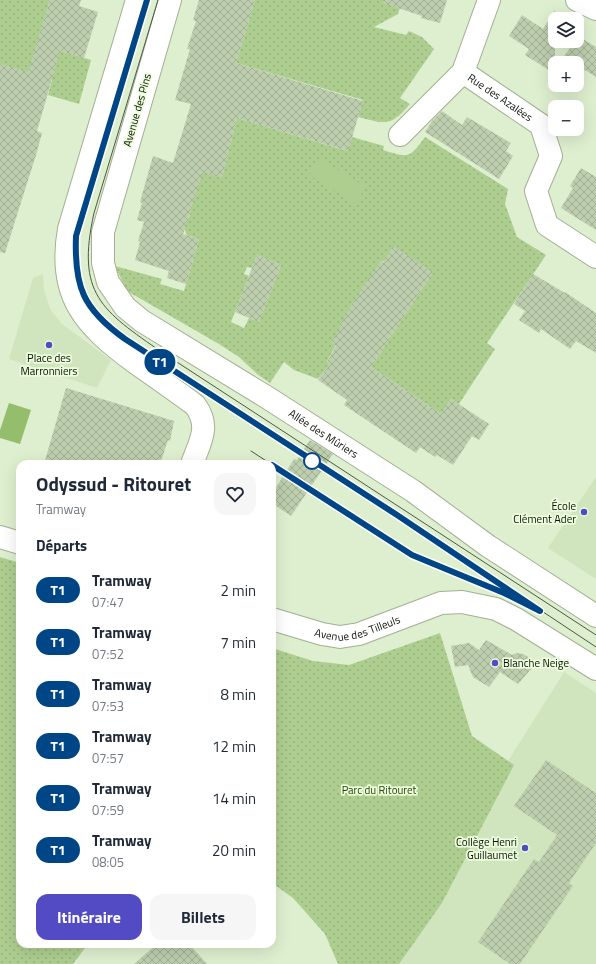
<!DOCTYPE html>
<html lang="fr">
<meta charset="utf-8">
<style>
body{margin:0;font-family:"Titillium Web",sans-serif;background:#f6f6f7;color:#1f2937;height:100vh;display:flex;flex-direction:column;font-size:15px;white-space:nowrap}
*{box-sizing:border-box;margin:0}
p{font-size:13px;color:#747a83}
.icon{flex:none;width:22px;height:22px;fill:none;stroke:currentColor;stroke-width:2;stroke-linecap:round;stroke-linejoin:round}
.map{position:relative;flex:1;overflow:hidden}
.sheet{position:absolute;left:16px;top:460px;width:260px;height:488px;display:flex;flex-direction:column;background:#fff;border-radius:12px;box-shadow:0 4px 16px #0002}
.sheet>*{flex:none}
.badge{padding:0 8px;border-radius:13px;font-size:14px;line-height:26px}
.tools{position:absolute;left:548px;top:12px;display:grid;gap:8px}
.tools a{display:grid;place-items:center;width:36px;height:36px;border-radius:8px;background:#fff;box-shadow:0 4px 16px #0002;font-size:20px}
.map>.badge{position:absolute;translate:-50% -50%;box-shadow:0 0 0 2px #fff}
h2{padding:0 20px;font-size:15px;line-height:36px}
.round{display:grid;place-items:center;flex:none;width:42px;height:42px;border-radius:12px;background:#f6f6f7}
.head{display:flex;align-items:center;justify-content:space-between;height:68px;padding:0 20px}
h1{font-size:19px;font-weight:700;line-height:30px}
.action{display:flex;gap:8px;margin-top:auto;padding:8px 20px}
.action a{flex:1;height:46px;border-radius:12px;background:#534bc3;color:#fff;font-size:16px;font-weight:700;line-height:46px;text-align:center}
.action a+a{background:#f6f6f7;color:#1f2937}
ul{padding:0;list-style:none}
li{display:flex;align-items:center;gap:12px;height:52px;padding:0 20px}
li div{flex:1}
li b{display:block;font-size:15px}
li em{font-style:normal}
li .badge{min-width:44px;font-weight:700;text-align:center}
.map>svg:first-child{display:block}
.built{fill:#d0e5be}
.park{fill:url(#park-dots);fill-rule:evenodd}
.pitch{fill:#aece90}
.water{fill:#95be6c}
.building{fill:url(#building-cross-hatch)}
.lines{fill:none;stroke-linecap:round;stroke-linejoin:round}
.minor-casing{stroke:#a0b091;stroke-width:24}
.tertiary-casing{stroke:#a0b091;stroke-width:24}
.minor{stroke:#fff;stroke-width:22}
.tertiary{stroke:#fff;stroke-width:22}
.tram{stroke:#4e5746;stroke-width:1}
.line-casing{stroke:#fff;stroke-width:9}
.line{stroke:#004687;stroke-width:6}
.poi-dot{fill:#534bc3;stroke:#ebfddc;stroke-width:1.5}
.stop-dot{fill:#fff;stroke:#004687;stroke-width:2}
.labels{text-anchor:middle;stroke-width:3.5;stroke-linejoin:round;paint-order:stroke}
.street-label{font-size:11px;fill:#0a0f05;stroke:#ebfddc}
.poi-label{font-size:11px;fill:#0a0f05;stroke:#ebfddc;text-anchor:end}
.park-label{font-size:11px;fill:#284003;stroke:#ebfddc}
</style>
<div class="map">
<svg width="596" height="964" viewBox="0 0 596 964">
<defs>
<pattern id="park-dots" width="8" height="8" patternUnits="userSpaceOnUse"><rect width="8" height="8" fill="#aece90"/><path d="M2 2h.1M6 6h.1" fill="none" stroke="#94b07b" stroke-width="1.8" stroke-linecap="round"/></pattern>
<pattern id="building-cross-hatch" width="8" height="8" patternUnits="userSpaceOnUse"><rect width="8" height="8" fill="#bdceae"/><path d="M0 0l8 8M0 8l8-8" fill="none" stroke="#a1b094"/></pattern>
</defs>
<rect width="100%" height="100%" fill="#deefcf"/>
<!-- built -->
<g class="built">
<path d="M43,274L44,290L50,309L62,324L111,360L97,388L9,359L33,278Z"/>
<path d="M596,477V579L548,548Z"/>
<path d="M564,672L596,693V964H385L476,812Z"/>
</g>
<!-- park -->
<g class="park">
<path d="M0,0H50L37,44L91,60L79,104L48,95L52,80L0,64Z"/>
<path d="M255,0H402L398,14L374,27L406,35L409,31L422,37L434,49L400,98L410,104C391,127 385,124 358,117L363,100L236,63Z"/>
<path d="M237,118L347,151L352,137L384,146L383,150C409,158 409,159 425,137L508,189L505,204L517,237L546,255L487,343L495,349L459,404L451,399L441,414L371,367L433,272L381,261L341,327L336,345L327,361L330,364L318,379L294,370L284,362L270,383L257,374L239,357L219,344L127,291L115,266L162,279L160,284L184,291L199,239L187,235L183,227L186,217H189L200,171L222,177ZM257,255L281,265L259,322L249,318L244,328L231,322L249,276L244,274L247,267L252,268Z"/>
<path d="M0,557L20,563V944H88L73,964H0Z"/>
<path d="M440,633L472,736L514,765L442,903L399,964H338L325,934L293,898L272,883V648L313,661L349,665Z"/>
</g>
<!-- pitch -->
<path class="pitch" d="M319,158L366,187L356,204L309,175Z"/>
<!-- water -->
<path class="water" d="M9,403L31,410L20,444L0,438V430Z"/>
<!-- building -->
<g class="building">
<path d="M50,0H81L79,6L98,12L84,58L60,51L37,131L42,133L36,155L5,253L0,252V64L28,72Z"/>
<path d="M199,0H255L236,63L363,101L348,151L237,118L222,178L203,172L183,234L199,239L186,284L167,278L169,271L135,260L140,242L138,241L144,222L137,220L142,203L140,202L153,156L173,163L191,104L175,100L190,49H187L196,21L193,20Z"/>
<path d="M383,0H447L440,23L421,18L422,16L383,3Z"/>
<path d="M555,10V74L525,55L529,49L509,36L522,15L543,29Z"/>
<path d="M578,36L596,47V77L585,70L577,82V63H559L575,41H577Z"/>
<path d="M442,111L462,125L467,117L511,143L506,151L513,156L499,179L425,132L432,121Z"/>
<path d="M581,168L596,177V230L561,208L573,188L570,186Z"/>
<path d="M393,246L433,272L371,367L441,414L451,399L489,424L479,440L472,436L453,465L437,455L435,457L420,447L416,453L344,405L347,400L318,380L330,364L327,362L336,346L331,342L341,327L339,326L365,284L381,261L383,263Z"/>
<path d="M257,255L281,265L259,322L235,312Z"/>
<path d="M533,274L565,293V292L596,313V353L576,341L570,349L541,329L539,333L519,320L525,311L514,304Z"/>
<path d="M66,388L174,421L170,441L168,440L160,464H44Z"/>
<path d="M310,440L333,454L291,516L272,503V494L294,459L297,460Z"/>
<path d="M486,640L512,655L517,653L523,654L537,662L518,684L500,672L489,687L473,677L468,665L455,667L451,646L469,643L479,650Z"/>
<path d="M546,760L596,793V843L569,883L573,886L520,964H510L478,942L534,859L539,862L557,835L514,806Z"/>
<path d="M157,944H189L207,964H134Z"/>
</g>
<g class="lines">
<!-- minor casing -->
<g class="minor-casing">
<g id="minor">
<path id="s1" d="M463,72L541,125L551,156L536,191L547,225L596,257"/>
<path d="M400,135L463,72L489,0"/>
<path d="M0,537L20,543"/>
</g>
</g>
<!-- tertiary casing -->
<g class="tertiary-casing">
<g id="tertiary">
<path d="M137,0L69,229C57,296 85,326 136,363C156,377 176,391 195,405C211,427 200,441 192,464"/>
<path id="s2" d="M170,0L103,232V263L108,282L125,307L142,321L268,398L413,491L488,546L596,616"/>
<path d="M577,0L596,9"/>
<path id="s3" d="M272,619L322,634L340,637L359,634L441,603L462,602L496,609L516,619L596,669"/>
</g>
</g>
<!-- minor -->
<use href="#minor" class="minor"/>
<!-- tertiary -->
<use href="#tertiary" class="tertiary"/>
<!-- tram -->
<g class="tram">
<path d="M147,0L76,236C76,248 74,260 76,273C83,313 118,335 150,356L397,515L596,647"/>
<path d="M158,0L94,213C76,294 101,310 163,353L596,635"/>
<path d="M251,451L271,464"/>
<path d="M272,465L412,555L507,594"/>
</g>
</g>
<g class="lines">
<!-- line casing -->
<g class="line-casing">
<path id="line" d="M147,0L76,236C74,287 83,309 125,339L397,515L540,611L504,593L412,555L272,465"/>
</g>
<!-- line -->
<use href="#line" class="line"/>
</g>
<!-- markers -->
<g class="poi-dot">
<circle cx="49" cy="345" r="4"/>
<circle cx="584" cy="512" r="4"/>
<circle cx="495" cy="663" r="4"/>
<circle cx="525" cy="848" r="4"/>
</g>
<circle class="stop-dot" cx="312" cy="461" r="8"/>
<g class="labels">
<!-- street labels -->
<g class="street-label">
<text dy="4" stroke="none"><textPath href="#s1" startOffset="45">Rue des Azalées</textPath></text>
<text transform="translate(137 110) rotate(-74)" y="4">Avenue des Pins</text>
<text dy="4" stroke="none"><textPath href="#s2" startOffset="558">Allée des Mûriers</textPath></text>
<text dy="4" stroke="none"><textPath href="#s3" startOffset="89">Avenue des Tilleuls</textPath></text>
</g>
<!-- poi labels -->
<g class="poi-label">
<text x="49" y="362" text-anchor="middle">Place des<tspan x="49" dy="13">Marronniers</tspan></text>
<text x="576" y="510">École<tspan x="576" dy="13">Clément Ader</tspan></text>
<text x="503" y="667" text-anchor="start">Blanche Neige</text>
<text x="517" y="846">Collège Henri<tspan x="517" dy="13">Guillaumet</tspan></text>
</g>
<!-- park labels -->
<g class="park-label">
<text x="379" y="794">Parc du Ritouret</text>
</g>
</g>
</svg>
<div class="tools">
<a><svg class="icon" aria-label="layers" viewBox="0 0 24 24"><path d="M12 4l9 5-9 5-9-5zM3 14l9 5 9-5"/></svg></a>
<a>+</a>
<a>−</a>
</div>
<b class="badge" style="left:160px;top:362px;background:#004687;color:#fff">T1</b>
<section class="sheet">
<div class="head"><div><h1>Odyssud - Ritouret</h1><p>Tramway</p></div><a class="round"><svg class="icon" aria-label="heart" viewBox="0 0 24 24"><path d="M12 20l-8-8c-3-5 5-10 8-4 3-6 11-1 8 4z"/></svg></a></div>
<h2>Départs</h2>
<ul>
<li><span class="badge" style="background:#004687;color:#fff">T1</span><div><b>Tramway</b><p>07:47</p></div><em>2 min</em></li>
<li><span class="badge" style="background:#004687;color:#fff">T1</span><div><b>Tramway</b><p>07:52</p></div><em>7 min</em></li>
<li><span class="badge" style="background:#004687;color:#fff">T1</span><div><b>Tramway</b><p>07:53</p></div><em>8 min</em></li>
<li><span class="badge" style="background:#004687;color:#fff">T1</span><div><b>Tramway</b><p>07:57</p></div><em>12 min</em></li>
<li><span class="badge" style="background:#004687;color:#fff">T1</span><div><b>Tramway</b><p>07:59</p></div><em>14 min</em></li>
<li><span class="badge" style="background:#004687;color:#fff">T1</span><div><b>Tramway</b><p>08:05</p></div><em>20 min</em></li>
</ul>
<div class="action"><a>Itinéraire</a><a>Billets</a></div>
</section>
</div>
